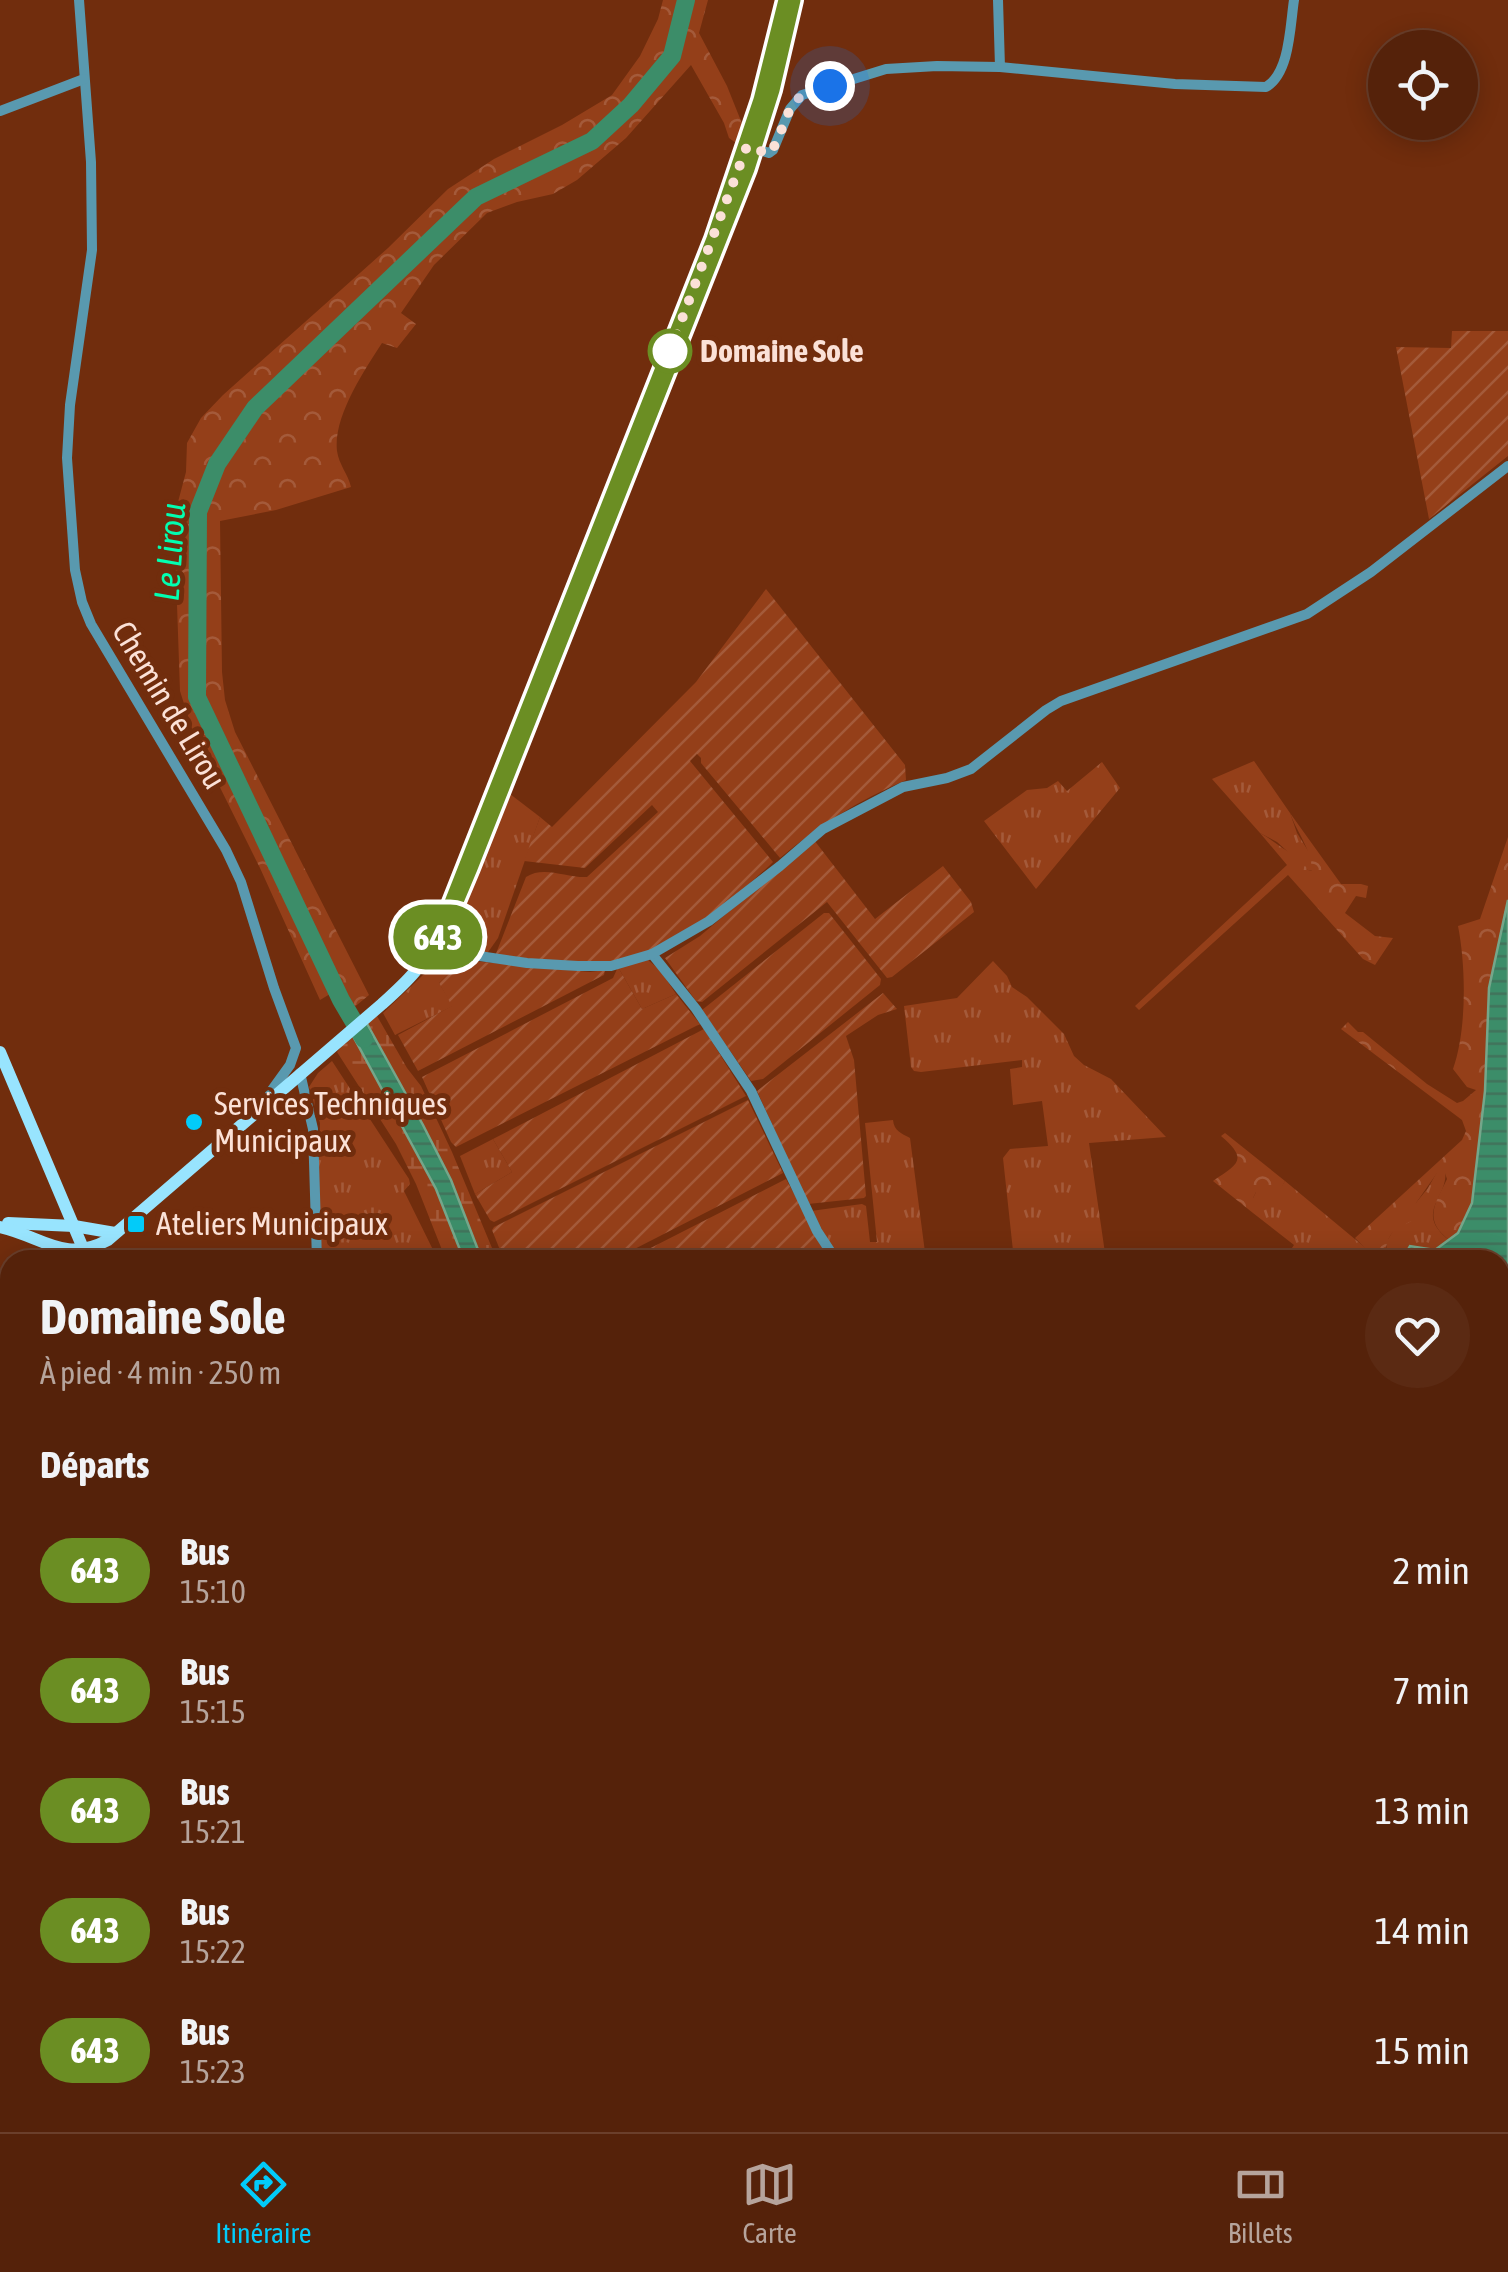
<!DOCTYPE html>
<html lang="fr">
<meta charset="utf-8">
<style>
body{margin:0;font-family:"Asap Condensed",sans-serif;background:#5b2a13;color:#f1f3f6;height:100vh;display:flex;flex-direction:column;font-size:38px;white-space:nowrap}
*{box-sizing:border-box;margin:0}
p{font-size:32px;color:#b6a49c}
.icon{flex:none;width:55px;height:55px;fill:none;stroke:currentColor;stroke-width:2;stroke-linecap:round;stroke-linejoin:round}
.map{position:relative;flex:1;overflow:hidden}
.details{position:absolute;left:0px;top:1250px;width:1510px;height:882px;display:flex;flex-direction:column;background:#55220a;border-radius:30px 30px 0 0;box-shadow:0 5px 25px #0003,0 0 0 2px #6b3f2b}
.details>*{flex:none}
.badge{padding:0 20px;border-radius:32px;font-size:35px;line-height:65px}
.controls{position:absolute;left:1368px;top:30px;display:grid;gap:20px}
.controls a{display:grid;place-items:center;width:110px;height:110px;border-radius:50%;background:#55220a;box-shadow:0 5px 25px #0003,0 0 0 2px #6b3f2b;font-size:50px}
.you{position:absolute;width:50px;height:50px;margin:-25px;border:8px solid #fff;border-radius:50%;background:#1a73e8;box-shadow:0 0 0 15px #1a73e833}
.map>.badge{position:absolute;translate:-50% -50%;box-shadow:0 0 0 5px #fff}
h2{padding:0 40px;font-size:38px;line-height:90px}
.round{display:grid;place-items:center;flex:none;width:105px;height:105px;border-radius:52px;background:#5b2a13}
.overview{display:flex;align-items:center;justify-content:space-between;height:170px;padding:0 40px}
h1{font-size:48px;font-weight:700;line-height:75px}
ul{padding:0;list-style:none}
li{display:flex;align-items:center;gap:30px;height:120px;padding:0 40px}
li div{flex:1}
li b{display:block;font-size:38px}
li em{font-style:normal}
li .badge{min-width:110px;font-weight:700;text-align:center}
.menu{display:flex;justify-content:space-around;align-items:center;height:140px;border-top:2px solid #6b3f2b;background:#55220a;font-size:28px;color:#b6a49c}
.menu a{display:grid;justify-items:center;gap:5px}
.menu .selected{color:#02cbf9}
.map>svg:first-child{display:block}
.grass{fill:url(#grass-tufts)}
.forest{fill:url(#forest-crowns)}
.wetland{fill:url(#wetland-marsh)}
.garden{fill:url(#garden-furrows)}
.water{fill:url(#water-rules);stroke:#75a68a;stroke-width:2.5}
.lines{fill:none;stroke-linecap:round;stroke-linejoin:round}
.river{stroke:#3c8d69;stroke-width:18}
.minor{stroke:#5999af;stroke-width:10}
.major{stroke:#98e4fe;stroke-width:12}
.rail-casing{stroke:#b88a76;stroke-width:6}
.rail{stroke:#712d0d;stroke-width:2.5;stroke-dasharray:8;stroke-linecap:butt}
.line-casing{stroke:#fff;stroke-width:22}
.line{stroke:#6b8e23;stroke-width:15}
.walk{stroke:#fbe1d7;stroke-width:10;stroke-dasharray:0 18}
.stop-dot{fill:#fff;stroke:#6b8e23;stroke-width:5}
.poi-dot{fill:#02cbf9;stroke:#712d0d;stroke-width:4}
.labels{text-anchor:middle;stroke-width:10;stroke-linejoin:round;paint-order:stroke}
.stop-label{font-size:32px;font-weight:bold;fill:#fbe1d7;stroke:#712d0d;text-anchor:start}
.street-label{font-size:32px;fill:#fbe1d7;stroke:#712d0d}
.poi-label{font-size:32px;fill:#fbe1d7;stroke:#712d0d;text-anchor:start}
.water-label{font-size:35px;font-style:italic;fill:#02feb0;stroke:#712d0d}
</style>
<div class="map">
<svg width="1508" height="2132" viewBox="0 0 1508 2132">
<defs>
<pattern id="grass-tufts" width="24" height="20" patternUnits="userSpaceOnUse" patternTransform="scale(2.5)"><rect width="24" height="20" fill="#943f19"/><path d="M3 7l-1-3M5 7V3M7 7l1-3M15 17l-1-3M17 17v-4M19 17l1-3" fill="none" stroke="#a45a3a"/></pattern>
<pattern id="forest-crowns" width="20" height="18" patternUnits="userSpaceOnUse" patternTransform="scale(2.5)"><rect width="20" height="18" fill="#943f19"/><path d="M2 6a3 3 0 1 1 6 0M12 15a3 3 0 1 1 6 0" fill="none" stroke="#a45a3a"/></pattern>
<pattern id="wetland-marsh" width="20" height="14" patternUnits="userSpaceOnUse" patternTransform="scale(2.5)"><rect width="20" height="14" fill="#943f19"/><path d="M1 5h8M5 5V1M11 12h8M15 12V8" fill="none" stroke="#a45a3a"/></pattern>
<pattern id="garden-furrows" width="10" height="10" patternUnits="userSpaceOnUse" patternTransform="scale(2.5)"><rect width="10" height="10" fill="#943f19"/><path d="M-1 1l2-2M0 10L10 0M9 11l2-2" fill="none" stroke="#a45a3a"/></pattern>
<pattern id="water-rules" width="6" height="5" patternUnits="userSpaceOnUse" patternTransform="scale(2.5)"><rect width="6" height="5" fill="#3c8d69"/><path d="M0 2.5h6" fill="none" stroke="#41735b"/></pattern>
</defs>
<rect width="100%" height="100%" fill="#712d0d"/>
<!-- grass -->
<g class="grass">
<path d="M1254,761L1290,813L1297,833L1312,857L1313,871L1308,870L1277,842L1260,833L1212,779Z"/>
<path d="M1102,762L1120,788L1036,889L984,821L1027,790L1047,788L1058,781L1067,791Z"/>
<path d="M510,794L540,817L498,938L486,955L446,947Z"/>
<path d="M442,957L461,960L439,983L453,1006L395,1035L383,1013Z"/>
<path d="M648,960L660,970L676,994L642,1009L618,967Z"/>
<path d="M993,961L1007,976L1012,987L1027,997L1064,1034L1074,1056L1084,1065L1111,1079L1166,1137L1089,1143L1106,1260H1014L1003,1158L1010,1149L1048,1146L1042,1101L1013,1105L1010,1069L1022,1067V1060L921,1072L914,1071L911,1067L904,1006L957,998Z"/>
<path d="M332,1061L409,1179L410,1184L404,1191L438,1260H322L318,1193L320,1123L309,1087L318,1073Z"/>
<path d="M893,1120C894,1131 901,1133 910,1138L926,1260H838L811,1211L862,1204L866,1206L870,1242H877L865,1123Z"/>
<path d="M493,1139L512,1172L475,1194L460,1156Z"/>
<path d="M1445,1169C1450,1198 1413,1211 1449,1240L1435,1250L1410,1246L1402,1260H1397L1386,1254L1387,1241L1393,1231L1428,1188L1437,1172Z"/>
<path d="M1285,1181L1368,1250L1360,1260H1284L1294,1245L1253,1213V1198L1256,1192H1278Z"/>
<path d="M1508,1682V1777L1500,1778V1687Z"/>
<path d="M623,2123H674L673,2132H631Z"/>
<path d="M1012,2123H1054L1060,2132H1013Z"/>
</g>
<!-- forest -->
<g class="forest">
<path d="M663,0H684L673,49L677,50L690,0H708L699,33L727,86L745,131L736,143L729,138L724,123L691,65L626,138L577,180L553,194L517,202L487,213L434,265L401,313L416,324L397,348L382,343C364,371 333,417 337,451C339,465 348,474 351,487L276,510L220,521L222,672L225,700L235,732L369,995L352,1009L284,873L277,877L330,994L320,1000L260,868L194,735L180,691L174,517L186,472L187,443L201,418L223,395L388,248L448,189L494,159L562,125L612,95L640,56L658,19Z"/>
<path d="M1290,813L1341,884H1361L1368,886L1366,898L1356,896L1345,913L1375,936L1393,938L1375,965L1363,959L1288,875L1139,1010L1135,1006L1287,865L1260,833C1275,841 1287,854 1302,857L1303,863L1308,870L1312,871C1312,850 1297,833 1290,813Z"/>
<path d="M1508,837V900L1489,988L1485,1091L1472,1203L1458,1233L1449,1240C1422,1219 1436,1203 1447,1179L1444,1170L1437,1173L1416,1203L1413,1220C1407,1224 1398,1227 1393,1232C1385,1240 1388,1251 1380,1259L1373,1256L1355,1238L1462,1140L1466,1131L1462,1120L1341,1029L1348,1022L1358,1032H1363L1427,1084L1457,1103L1463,1101L1476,1090L1467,1087L1453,1069C1467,1030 1466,966 1458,926L1480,919Z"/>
<path d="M1225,1133L1285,1181L1279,1192H1256L1253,1198V1213L1213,1181C1238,1164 1249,1160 1221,1136Z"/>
<path d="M242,2123H310V2132H251Z"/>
</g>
<!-- wetland -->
<g class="wetland">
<path d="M377,1016L407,1068L421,1086L452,1152L497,1260H482L451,1180L423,1125L367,1024Z"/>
<path d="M352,1034L436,1189L464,1260H446L416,1184L396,1144L337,1052Z"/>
</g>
<!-- garden -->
<g class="garden">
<path d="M1452,331H1508V456L1429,519L1396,347L1451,348Z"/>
<path d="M766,589L905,765L906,780C859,800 819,825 780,858L701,763V758L697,754L690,761L773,862L769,866C725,906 673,952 612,961C576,967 531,961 495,956L526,877C544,865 566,878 587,877L658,812L652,805L585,868L524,861L540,817L552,827L696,682Z"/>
<path d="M814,840L875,919L943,866L971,902L974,912L892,977L887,978L827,902L702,1002L696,1001L665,958L700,936Z"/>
<path d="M824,913H829L881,979L880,985L763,1079L751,1081L702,1010Z"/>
<path d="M461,960L590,972L605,970L604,975L418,1071L398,1035L452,1006L439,983Z"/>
<path d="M618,967L642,1009L676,994L700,1024L456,1147L451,1142L422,1077L613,978Z"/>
<path d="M883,993L897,1009L878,1015L846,1036L854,1060L866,1196L864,1198L808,1204L757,1091Z"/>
<path d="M704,1029L746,1096L494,1222L490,1220L475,1194L512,1172L493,1139Z"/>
<path d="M748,1100L783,1173L613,1260H540L536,1254L525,1260H504L492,1230L494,1227Z"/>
<path d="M786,1179L828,1256L827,1260H741L736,1251L719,1260H627Z"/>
<path d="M1500,1516C1508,1540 1508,1588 1500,1609Z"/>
<path d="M556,2123H623L631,2132H559Z"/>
</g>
<!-- water -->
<g class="water">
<path d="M1508,900V1308L1500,1326V1260H1402L1410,1246L1435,1250L1458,1233L1472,1203L1485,1091L1489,988Z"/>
<path d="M366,1022L423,1125L451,1180L482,1260H464L436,1189L352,1034Z"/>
<path d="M674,2123V2122L843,2123L837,2132H673Z"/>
</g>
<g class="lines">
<!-- river -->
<path class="river" d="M364,1039L341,1000L197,697L198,512L217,464L255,408L476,197L592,141L631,105L672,56L686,0"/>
<!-- minor -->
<g class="minor">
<path d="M79,0L91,162L92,250L70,405L67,458L75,570L82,602L91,624L226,850L241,882L274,988L296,1048L290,1065L264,1101"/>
<path d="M998,0L1000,67"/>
<path d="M0,111L84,79"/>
<path d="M747,146L769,153L773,150L790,109L802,95L886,69L937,66L1000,67L1175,84L1266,87C1290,73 1290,26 1294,0"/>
<path d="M432,949L527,963L578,966H611L652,954L696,1009L751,1091L817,1231L836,1260"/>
<path d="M652,954L709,921L780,866L823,829L903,787L947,778L971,769L1046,710L1061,701L1307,614L1371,572L1508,466"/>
<path d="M300,1073L313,1129L317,1260"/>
<path d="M0,1429L10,1424"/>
<path d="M1500,1645L1508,1644"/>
<path d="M1500,1784L1508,1783"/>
<path d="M1500,1796H1508"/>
<path d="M1500,1819L1505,1835"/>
<path d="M1508,1834L1505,1835L1508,1852"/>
<path d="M1500,1934L1508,1932"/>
<path d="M1500,1985L1508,1983"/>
<path d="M0,1999L10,2001"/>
<path d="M1500,2052L1508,2049"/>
<path d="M154,2122L163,2132"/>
<path d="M1012,2122L1013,2132"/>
<path d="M1204,2122L1206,2132"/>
<path d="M1480,2122L1483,2132"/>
<path d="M887,2132L893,2122"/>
<path d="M1274,2132V2122"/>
<path d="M1309,2132L1310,2122"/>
</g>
<!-- major -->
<g class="major">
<path d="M0,1052L88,1260"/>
<path d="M8,1223L74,1226L115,1233"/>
<path d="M0,1227C42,1236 64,1264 108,1240L382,1004C394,993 407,982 417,969C442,939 455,904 470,868L747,169L773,90L793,0"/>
<path d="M1500,1393L1508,1372"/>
<path d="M0,1457L10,1471"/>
<path d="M1500,1482L1508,1508"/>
<path d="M1500,1624L1508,1616"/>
<path d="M0,1787L10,1792"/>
<path d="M0,1935L10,1945"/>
<path d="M170,2122L179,2132"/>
<path d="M521,2122L524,2132"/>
<path d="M999,2122L1001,2132"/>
<path d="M428,2132L439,2122"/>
</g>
<!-- rail casing -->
<g class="rail-casing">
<g id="rail">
<path d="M0,1890L10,1900"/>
<path d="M222,2122L231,2132"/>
</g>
</g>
<!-- rail -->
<use href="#rail" class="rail"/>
</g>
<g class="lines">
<!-- line casing -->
<g class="line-casing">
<path id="line" d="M786,0L761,100L714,239L438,938L446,925L470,868L747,169L772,90L793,0"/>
</g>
<!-- line -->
<use href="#line" class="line"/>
<!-- walk -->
<path class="walk" d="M670,351L747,146L769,154C783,137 783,112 800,97C807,91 820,89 830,86"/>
</g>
<!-- markers -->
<circle class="stop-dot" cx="670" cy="351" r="20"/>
<g class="poi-dot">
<circle cx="194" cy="1122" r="10"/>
<rect x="126" y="1214" width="20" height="20" rx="5"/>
</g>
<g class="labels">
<!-- stop labels -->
<g class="stop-label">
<text x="700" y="362">Domaine Sole</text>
</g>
<!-- street labels -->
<g class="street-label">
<text transform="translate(169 705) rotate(59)" y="11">Chemin de Lirou</text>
</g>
<!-- poi labels -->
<g class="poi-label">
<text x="214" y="1115">Services Techniques<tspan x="214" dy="37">Municipaux</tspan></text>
<text x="156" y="1235">Ateliers Municipaux</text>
</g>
<!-- water labels -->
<g class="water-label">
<text transform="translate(170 552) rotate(-86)" y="12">Le Lirou</text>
</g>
</g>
</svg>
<div class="controls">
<a><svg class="icon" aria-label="locate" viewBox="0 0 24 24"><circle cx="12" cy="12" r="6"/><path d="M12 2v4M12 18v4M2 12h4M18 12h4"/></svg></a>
</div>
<div class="you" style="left:830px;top:86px"></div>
<b class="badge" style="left:438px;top:937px;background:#6b8e23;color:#fff">643</b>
<section class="details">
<div class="overview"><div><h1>Domaine Sole</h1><p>À pied · 4 min · 250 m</p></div><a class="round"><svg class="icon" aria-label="heart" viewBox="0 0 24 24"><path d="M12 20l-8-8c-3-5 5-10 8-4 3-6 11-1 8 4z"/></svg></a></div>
<h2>Départs</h2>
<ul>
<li><span class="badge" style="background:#6b8e23;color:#fff">643</span><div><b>Bus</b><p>15:10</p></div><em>2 min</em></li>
<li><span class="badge" style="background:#6b8e23;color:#fff">643</span><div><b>Bus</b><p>15:15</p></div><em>7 min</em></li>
<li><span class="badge" style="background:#6b8e23;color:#fff">643</span><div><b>Bus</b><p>15:21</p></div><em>13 min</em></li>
<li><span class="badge" style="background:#6b8e23;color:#fff">643</span><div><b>Bus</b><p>15:22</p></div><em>14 min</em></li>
<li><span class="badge" style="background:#6b8e23;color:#fff">643</span><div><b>Bus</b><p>15:23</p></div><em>15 min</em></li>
</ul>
</section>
</div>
<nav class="menu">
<a class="selected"><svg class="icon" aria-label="directions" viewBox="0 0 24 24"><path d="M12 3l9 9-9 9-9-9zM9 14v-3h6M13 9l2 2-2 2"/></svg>Itinéraire</a>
<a><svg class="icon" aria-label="map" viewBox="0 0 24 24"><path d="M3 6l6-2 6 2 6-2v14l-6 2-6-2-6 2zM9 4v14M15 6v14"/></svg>Carte</a>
<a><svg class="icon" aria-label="tickets" viewBox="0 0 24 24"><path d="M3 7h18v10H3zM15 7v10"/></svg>Billets</a>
</nav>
